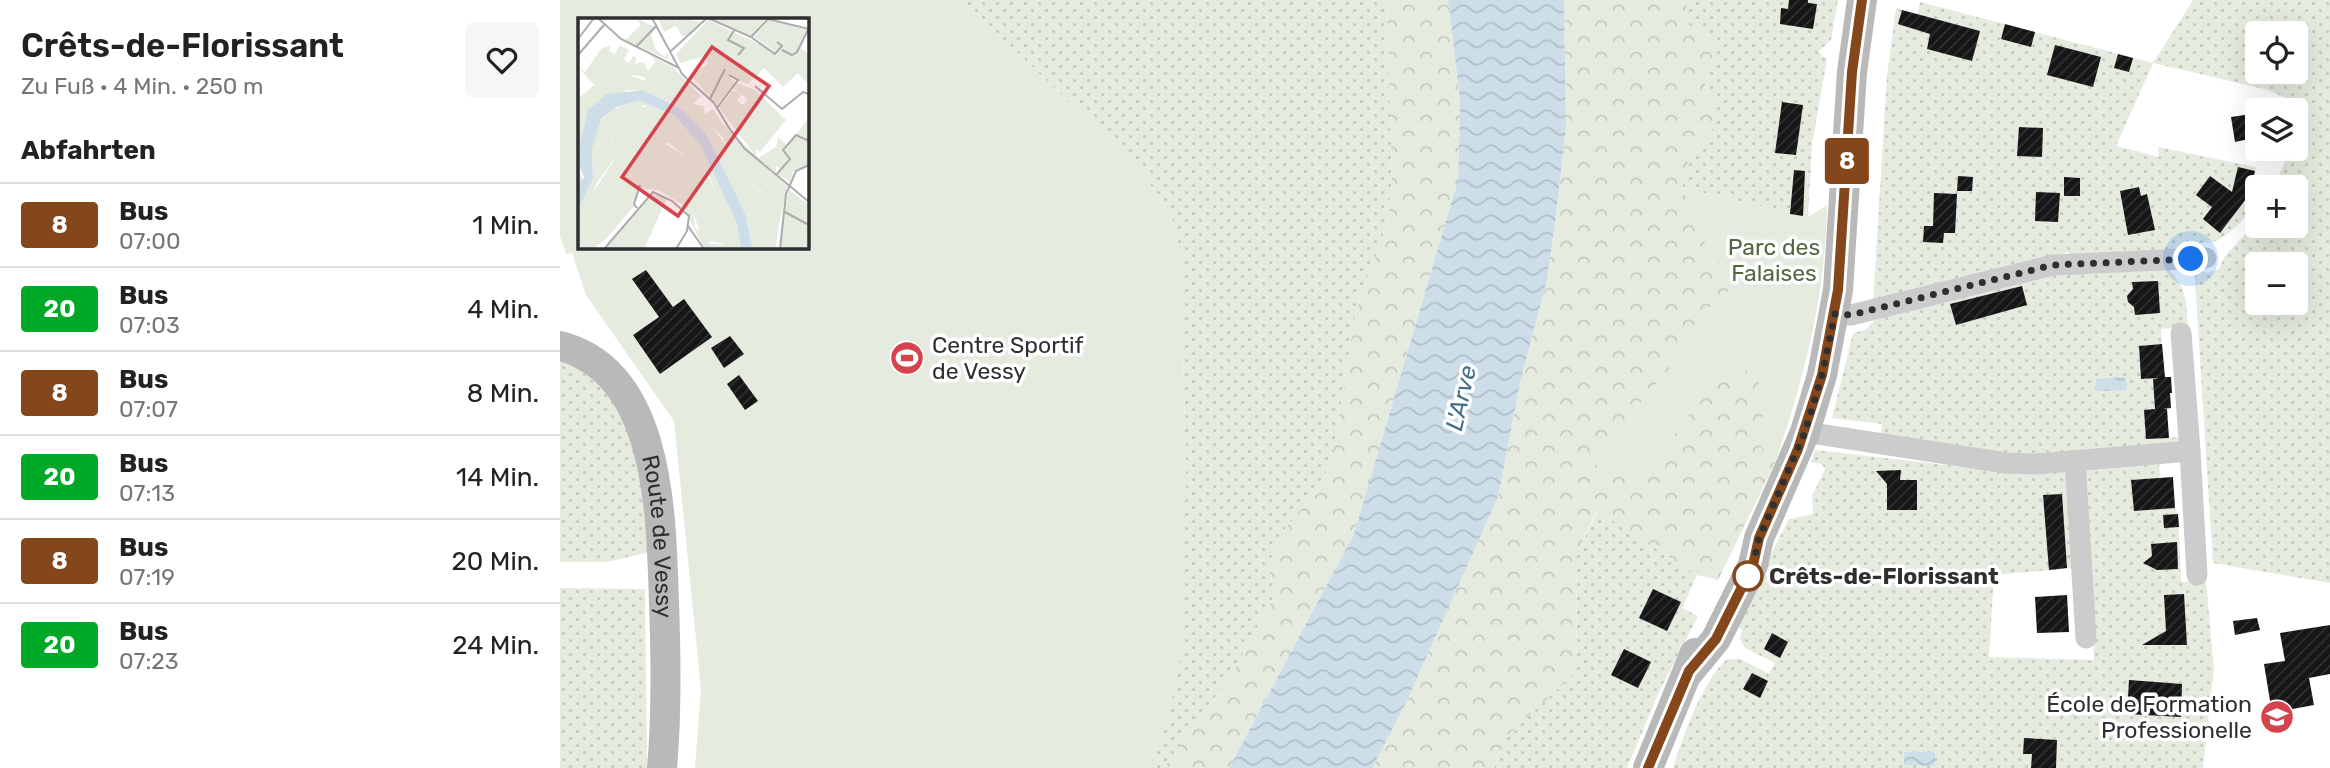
<!DOCTYPE html>
<html lang="de">
<meta charset="utf-8">
<style>
body{margin:0;font-family:Rubik,sans-serif;background:#f6f6f6;color:#222;height:100vh;display:flex;flex-direction:column;font-size:26px;white-space:nowrap}
*{box-sizing:border-box;margin:0}
p{font-size:23px;color:#767676}
.icon{flex:none;width:38px;height:38px;fill:none;stroke:currentColor;stroke-width:2;stroke-linecap:round;stroke-linejoin:round}
.map{position:relative;flex:1;overflow:hidden}
.sheet{display:flex;flex-direction:column;background:#fff;width:560px}
.sheet>*{flex:none}
.badge{padding:0 14px;border-radius:5px;font-size:24px;line-height:46px}
.controls{position:absolute;left:1685px;top:21px;display:grid;gap:14px}
.controls a{display:grid;place-items:center;width:63px;height:63px;border-radius:7px;background:#fff;box-shadow:0 7px 28px #0002;font-size:35px}
.you{position:absolute;width:35px;height:35px;margin:-18px;border:5px solid #fff;border-radius:50%;background:#1a73e8;box-shadow:0 0 0 10px #1a73e833}
.map>.badge{position:absolute;translate:-50% -50%;box-shadow:0 0 0 4px #fff}
h2{padding:0 21px;font-size:26px;line-height:63px}
.round{display:grid;place-items:center;flex:none;width:74px;height:74px;border-radius:7px;background:#f6f6f6}
.head{display:flex;align-items:center;justify-content:space-between;height:119px;padding:0 21px}
h1{font-size:33px;font-weight:600;line-height:52px}
ul{padding:0;list-style:none}
li{display:flex;align-items:center;gap:21px;height:84px;padding:0 21px;border-top:2px solid #e0e0e0}
li div{flex:1}
li b{display:block;font-size:26px}
li em{font-style:normal}
li .badge{min-width:77px;font-weight:700;text-align:center}
main{display:flex;flex:1;min-height:0}
.map>svg:first-child{display:block}
.grass{fill:url(#grass-dots);fill-rule:evenodd}
.forest{fill:url(#forest-crowns)}
.park{fill:#e5ebdf;fill-rule:evenodd}
.water{fill:url(#water-waves)}
.building{fill:url(#building-hatch)}
.lines{fill:none;stroke-linecap:round;stroke-linejoin:round}
.street{stroke:#ccc;stroke-width:21}
.secondary{stroke:#b9b9b9;stroke-width:30}
.line-casing{stroke:#fff;stroke-width:16}
.line{stroke:#84471c;stroke-width:10}
.walk{stroke:#2f2f2f;stroke-width:7;stroke-dasharray:0 12.6}
.stop-dot{fill:#fff;stroke:#84471c;stroke-width:3.5}
.labels{text-anchor:middle;stroke-width:7;stroke-linejoin:round;paint-order:stroke}
.park-label{font-size:23px;fill:#526741;stroke:#fff}
.poi-label{font-size:23px;fill:#2f2f2f;stroke:#fff;text-anchor:start}
.street-label{font-size:23px;fill:#2f2f2f;stroke:#fff}
.stop-label{font-size:23px;font-weight:bold;fill:#2f2f2f;stroke:#fff;text-anchor:start}
.water-label{font-size:24px;font-style:italic;fill:#456e8a;stroke:#fff}
.inset-road{fill:none;stroke:#acacac;stroke-width:2}
.view{fill:#d5434c;fill-opacity:0.15;stroke:#d5434c;stroke-width:3.5}
.inset-edge{fill:none;stroke:#2f2f2f;stroke-width:3.5}
</style>
<main>
<section class="sheet">
<div class="head"><div><h1>Crêts-de-Florissant</h1><p>Zu Fuß · 4 Min. · 250 m</p></div><a class="round"><svg class="icon" aria-label="heart" viewBox="0 0 24 24"><path d="M12 20l-8-8c-3-5 5-10 8-4 3-6 11-1 8 4z"/></svg></a></div>
<h2>Abfahrten</h2>
<ul>
<li><span class="badge" style="background:#84471c;color:#fff">8</span><div><b>Bus</b><p>07:00</p></div><em>1 Min.</em></li>
<li><span class="badge" style="background:#00a828;color:#fff">20</span><div><b>Bus</b><p>07:03</p></div><em>4 Min.</em></li>
<li><span class="badge" style="background:#84471c;color:#fff">8</span><div><b>Bus</b><p>07:07</p></div><em>8 Min.</em></li>
<li><span class="badge" style="background:#00a828;color:#fff">20</span><div><b>Bus</b><p>07:13</p></div><em>14 Min.</em></li>
<li><span class="badge" style="background:#84471c;color:#fff">8</span><div><b>Bus</b><p>07:19</p></div><em>20 Min.</em></li>
<li><span class="badge" style="background:#00a828;color:#fff">20</span><div><b>Bus</b><p>07:23</p></div><em>24 Min.</em></li>
</ul>
</section>
<div class="map">
<svg width="1770" height="768" viewBox="0 0 1770 768">
<defs>
<pattern id="grass-dots" width="8" height="8" patternUnits="userSpaceOnUse" patternTransform="scale(1.75)"><rect width="8" height="8" fill="#e5ebdf"/><path d="M2 2h.1M6 6h.1" fill="none" stroke="#c5cac0" stroke-width="1.8" stroke-linecap="round"/></pattern>
<pattern id="forest-crowns" width="20" height="18" patternUnits="userSpaceOnUse" patternTransform="scale(1.75)"><rect width="20" height="18" fill="#e5ebdf"/><path d="M2 6a3 3 0 1 1 6 0M12 15a3 3 0 1 1 6 0" fill="none" stroke="#c5cac0"/></pattern>
<pattern id="water-waves" width="16" height="10" patternUnits="userSpaceOnUse" patternTransform="scale(1.75)"><rect width="16" height="10" fill="#cddee9"/><path d="M0 5q4-4 8 0t8 0" fill="none" stroke="#b0bfc8"/></pattern>
<pattern id="building-hatch" width="6" height="6" patternUnits="userSpaceOnUse" patternTransform="scale(1.75)"><rect width="6" height="6" fill="#161616"/><path d="M-1 1l2-2M0 6l6-6M5 7l2-2" fill="none" stroke="#303030"/></pattern>
</defs>
<rect width="100%" height="100%" fill="#fff"/>
<!-- grass -->
<g class="grass">
<path d="M402,0H827L832,181L827,224L796,311L771,464L753,495L720,535L708,567L716,593L672,674L604,768H589L608,718L626,478L621,257L613,221L583,173Z"/>
<path d="M1128,0H1278L1271,40L1258,52L1267,59L1252,144L1248,217L1122,188L1128,163L1144,145L1151,126L1155,102L1145,86L1147,73L1153,60L1148,36L1141,31L1123,26Z"/>
<path d="M1633,0H1770V583L1653,563L1634,264L1646,273L1658,270L1665,256L1697,221L1698,226H1736V187H1714L1730,149H1736L1734,101L1704,89L1593,63L1556,146L1599,157L1598,147L1696,167L1691,188L1697,194C1695,212 1672,233 1656,241C1652,243 1646,242 1640,243L1633,254L1508,260L1509,252L1313,303L1327,76L1336,8L1357,15L1360,2L1593,63ZM1698,33H1736V72H1698ZM1698,264H1736V303H1698Z"/>
<path d="M1604,265C1627,288 1626,296 1628,327L1601,329L1602,344L1579,346L1581,379L1597,378L1598,394L1587,439L1621,437V442L1461,456L1321,439L1322,424L1272,418L1293,333L1306,330L1316,318L1495,271Z"/>
<path d="M0,356L27,368L62,411L82,465L90,552L47,562H0Z"/>
<path d="M1255,450L1439,471L1506,470L1514,568L1434,575L1429,657L1534,660L1523,468L1599,460L1600,478L1572,481L1574,511L1615,508L1618,514L1621,582L1646,581L1654,669L1643,768H1113C1123,736 1142,682 1167,659H1180L1209,674L1215,663L1185,648L1180,639L1182,629L1174,626L1229,519L1253,514L1252,496L1265,469L1262,464L1251,462Z"/>
<path d="M1038,511L1137,575L1122,608L1138,616L1100,690L1067,768H934L946,737L1017,671L1016,554Z"/>
<path d="M0,588L85,589L87,768H0Z"/>
</g>
<!-- forest -->
<g class="forest">
<path d="M827,0H888L900,100L898,180L794,534L669,768H604L672,674L716,593L708,567L720,535L753,495L771,464L796,311L827,224L832,181Z"/>
<path d="M1004,0H1128L1123,26L1134,25L1154,41L1153,60L1147,73L1145,86L1155,102L1157,119L1144,145L1128,163L1122,188L1170,283L1168,297L1143,311L1109,369L1030,463L1087,475L1148,386L1196,366L1204,409L1199,444L1215,463L1158,580L1137,575L1037,511L1016,554L1017,671L946,737L934,768H812L845,705L938,497L960,383L987,280L996,215L1006,127Z"/>
</g>
<!-- park -->
<g class="park">
<path d="M0,0H402L583,173L613,221L621,257L626,478L620,663L608,718L589,768H135L141,688L114,421L26,295L12,253L6,254L0,236ZM19,19H247V247H19Z"/>
<path d="M1122,188L1248,217L1267,205C1265,298 1245,375 1215,463L1199,444L1204,409L1196,366L1148,386L1087,475L1029,463L1109,369L1143,311L1168,297C1171,268 1144,242 1128,220L1129,205Z"/>
</g>
<!-- water -->
<g class="water">
<path d="M888,0H1004L1006,127L996,215L987,280L960,383L938,497L845,705L812,768H669L794,534L898,180L900,100Z"/>
<path d="M1564,377L1567,384L1566,390L1536,391V379Z"/>
<path d="M1344,752H1375V766L1344,765Z"/>
</g>
<!-- building -->
<g class="building">
<path d="M1229,0H1248V3L1257,4L1253,29L1220,24L1221,8L1228,9Z"/>
<path d="M1342,10L1420,31L1412,61L1367,49L1370,34L1338,24Z"/>
<path d="M1445,24L1475,32L1471,47L1441,39Z"/>
<path d="M1495,45L1541,57L1533,87L1487,75Z"/>
<path d="M1558,54L1573,58L1569,72L1554,68Z"/>
<path d="M1222,102L1243,105L1236,155L1215,153Z"/>
<path d="M1698,113V137L1675,142L1671,117Z"/>
<path d="M1459,127L1483,128L1482,157L1457,156Z"/>
<path d="M1678,167L1695,171L1689,195L1660,233L1643,219L1652,207L1636,195L1650,176L1672,192Z"/>
<path d="M1234,170L1245,171L1243,216L1230,214Z"/>
<path d="M1398,176L1413,177L1412,191H1397Z"/>
<path d="M1504,177L1520,178V196H1504Z"/>
<path d="M1579,187L1581,196L1587,194L1595,230L1568,235L1560,191Z"/>
<path d="M1476,192L1500,193L1498,222L1475,221Z"/>
<path d="M1374,193L1397,194L1395,233H1384L1383,243L1363,242L1364,226H1373Z"/>
<path d="M86,270L113,307L124,299L152,337L100,374L73,335L99,317L72,279Z"/>
<path d="M1598,281L1600,313L1575,315L1574,307L1568,302L1567,296L1573,289L1572,282Z"/>
<path d="M1462,286L1467,305L1396,325L1390,304Z"/>
<path d="M170,336L184,354L164,368L151,348Z"/>
<path d="M1602,344L1605,377H1611L1612,393H1610L1611,408L1603,409H1607L1609,438L1586,439L1584,410L1595,409L1593,379L1599,378L1581,379L1579,346Z"/>
<path d="M179,375L198,401L185,410L167,384Z"/>
<path d="M1341,470L1340,480H1357V510H1327V484L1316,471Z"/>
<path d="M1613,477L1615,508L1574,511L1571,480Z"/>
<path d="M1502,494L1507,568L1489,570L1483,495Z"/>
<path d="M1618,514L1619,527L1604,528L1603,515Z"/>
<path d="M1617,542L1618,569L1597,570L1583,563L1592,556L1591,544Z"/>
<path d="M1093,589L1121,602L1107,631L1079,618Z"/>
<path d="M1624,594L1627,645H1582L1606,631L1604,595Z"/>
<path d="M1507,595L1509,632L1477,633L1475,597Z"/>
<path d="M1697,618L1700,630L1675,635L1673,621Z"/>
<path d="M1770,625V674L1749,678L1754,705L1712,713L1704,664L1725,661L1720,633Z"/>
<path d="M1212,633L1228,642L1220,658L1204,649Z"/>
<path d="M1064,649L1091,662L1078,688L1051,675Z"/>
<path d="M1192,673L1208,681L1200,698L1183,689Z"/>
<path d="M1569,680L1622,684L1621,717L1567,714Z"/>
<path d="M1464,738L1497,740L1496,768H1471L1472,754H1463Z"/>
</g>
<g class="lines">
<!-- street -->
<g class="street">
<path d="M1275,314L1291,315L1493,265L1646,258"/>
<path d="M1245,432L1446,463L1476,464L1630,451L1621,333"/>
<path d="M1630,451L1637,575"/>
<path d="M1515,460L1526,638"/>
</g>
<!-- secondary -->
<g class="secondary">
<path id="s1" d="M0,346C102,372 101,520 104,603C106,658 107,714 102,768"/>
<path d="M1129,672L1156,639L1193,565L1199,538L1245,432L1262,375L1278,290L1292,72L1302,0"/>
<path d="M1088,768L1135,653"/>
</g>
</g>
<g class="lines">
<!-- line casing -->
<g class="line-casing">
<path id="line" d="M1088,768L1129,671L1156,639L1193,565L1199,538L1238,449L1262,375L1278,290L1292,72L1302,0"/>
</g>
<!-- line -->
<use href="#line" class="line"/>
<!-- walk -->
<path class="walk" d="M1188,576L1193,565L1199,538L1245,432L1262,375L1275,314L1291,315L1493,265L1631,259"/>
</g>
<!-- icons -->
<defs>
<g id="stadium-disc" transform="scale(1.75)"><circle r="9.5" fill="#d5434c" stroke="#fff"/><path d="M0-5a6.5 5 0 1 0 0 10a6.5 5 0 1 0 0-10ZM-3.5-1.8h7v3.6h-7Z" fill="#fff"/></g>
<g id="school-disc" transform="scale(1.75)"><circle r="9.5" fill="#d5434c" stroke="#fff"/><path d="M0-5L7-2L0 1L-7-2ZM-4 1L0 2.5L4 1V4Q0 6-4 4Z" fill="#fff"/></g>
</defs>
<g fill-rule="evenodd">
<use href="#stadium-disc" x="347" y="358"/>
<use href="#school-disc" x="1717" y="717"/>
</g>
<!-- markers -->
<circle class="stop-dot" cx="1188" cy="576" r="14"/>
<g class="labels">
<!-- park labels -->
<g class="park-label">
<text x="1214" y="255">Parc des<tspan x="1214" dy="26">Falaises</tspan></text>
</g>
<!-- poi labels -->
<g class="poi-label">
<text x="372" y="353">Centre Sportif<tspan x="372" dy="26">de Vessy</tspan></text>
<text x="1692" y="712" text-anchor="end">École de Formation<tspan x="1692" dy="26">Professionelle</tspan></text>
</g>
<!-- street labels -->
<g class="street-label">
<text dy="8" stroke="none"><textPath href="#s1" startOffset="231">Route de Vessy</textPath></text>
</g>
<!-- stop labels -->
<g class="stop-label">
<text x="1209" y="584">Crêts-de-Florissant</text>
</g>
<!-- water labels -->
<g class="water-label">
<text transform="translate(901 398) rotate(-77)" y="8">L'Arve</text>
</g>
</g>
<!-- overview -->
<g transform="translate(18 18)">
<rect width="231" height="231" fill="#fff"/>
<path d="M58,0L77,9L73,18L78,32L87,39L89,34L91,42L47,22L63,7ZM80,0H100L94,7L102,0L123,4L110,18H104L98,8L86,14ZM133,0H186L187,1L174,18ZM130,2L198,34L176,19L190,2L229,12L221,29L231,36V67L220,55L205,69L186,50L170,66L151,59L157,65L139,87L114,59L130,45L127,38L102,45L98,36ZM71,37L96,50L123,78L115,86L106,76L70,67L66,59L55,57L32,64L30,45H51L55,38L59,40L56,46L66,44L70,53L78,43ZM159,65L177,72L208,102L182,134L178,131V138L141,90L155,72L163,77L159,83L165,87L170,81L156,71ZM58,89H72L102,109L124,137L132,158L91,125L41,135L34,131L33,111ZM231,100V146L215,154L212,164L199,156L213,141L206,132ZM144,105L209,168L204,193L178,187L184,173L159,157L145,119L134,109ZM200,119L209,127L204,132L211,139L203,151L198,148V155L180,140L198,129ZM211,172L229,185L231,231H203V207ZM72,176L89,180L66,231H27Z" fill="#e5ebdf"/>
<path d="M50,57L106,76L115,86L125,88L127,96L135,91L144,105L134,109L160,144L159,156L184,174L178,187L170,186L191,219L197,207L200,209L198,231H175L167,195L128,115L104,91L65,72H49L5,117L0,146L5,164L0,168V81L16,67ZM62,83L97,98L123,128L159,206L163,231H126L106,189L115,193L117,209L133,226H155L151,205L144,194L137,195V174L127,144L102,109L66,87L33,111L34,131H42L41,135L20,163L0,204V192L15,161L14,131L19,107L34,91Z" fill="#e5ebdf"/>
<path d="M33,27L31,33L37,36L42,27L51,32L46,41L50,45H30L32,64L16,67L0,49L7,54L23,31ZM86,125L127,151L137,174V195L144,194L151,205L155,227L124,222L115,193L80,172L60,170L56,188L28,221L15,231H0L2,194L41,135ZM173,185L204,193L200,209L197,207L191,219L187,220L180,208L169,188Z" fill="#e5ebdf"/>
<path d="M65,72L104,91L128,115L167,195L175,231H163L159,206L123,128L97,98L62,83L38,89L23,101L14,131L15,161L0,192V168L6,159L0,146L2,127L10,92L29,76Z" fill="#cddee9"/>
<path class="inset-road" d="M20,0L43,21L101,50M74,0L104,56L136,85L151,110M130,0L173,19L190,1L231,11M157,11L150,22L166,30L160,37M173,19L197,36L204,28L199,24M0,21L16,0M58,29L79,7M204,32L214,37L219,34L231,10M93,33L129,0M0,37L26,7M177,68L204,91L225,74L231,76M132,81L147,51M139,90L160,62L151,57M149,107L166,130L231,184M198,157L212,141L205,132L218,117L231,123M59,190L56,186L62,167M205,193L231,207M110,208L126,231M26,231L75,174L94,183L111,198L109,213L98,231M202,231L208,176L218,153L231,147"/>
<path class="view" d="M134,29L191,68L100,198L44,159Z"/>
<rect width="231" height="231" class="inset-edge"/>
</g>
</svg>
<div class="controls">
<a><svg class="icon" aria-label="locate" viewBox="0 0 24 24"><circle cx="12" cy="12" r="6"/><path d="M12 2v4M12 18v4M2 12h4M18 12h4"/></svg></a>
<a><svg class="icon" aria-label="layers" viewBox="0 0 24 24"><path d="M12 4l9 5-9 5-9-5zM3 14l9 5 9-5"/></svg></a>
<a>+</a>
<a>−</a>
</div>
<div class="you" style="left:1631px;top:259px"></div>
<b class="badge" style="left:1287px;top:161px;background:#84471c;color:#fff">8</b>
</div>
</main>
